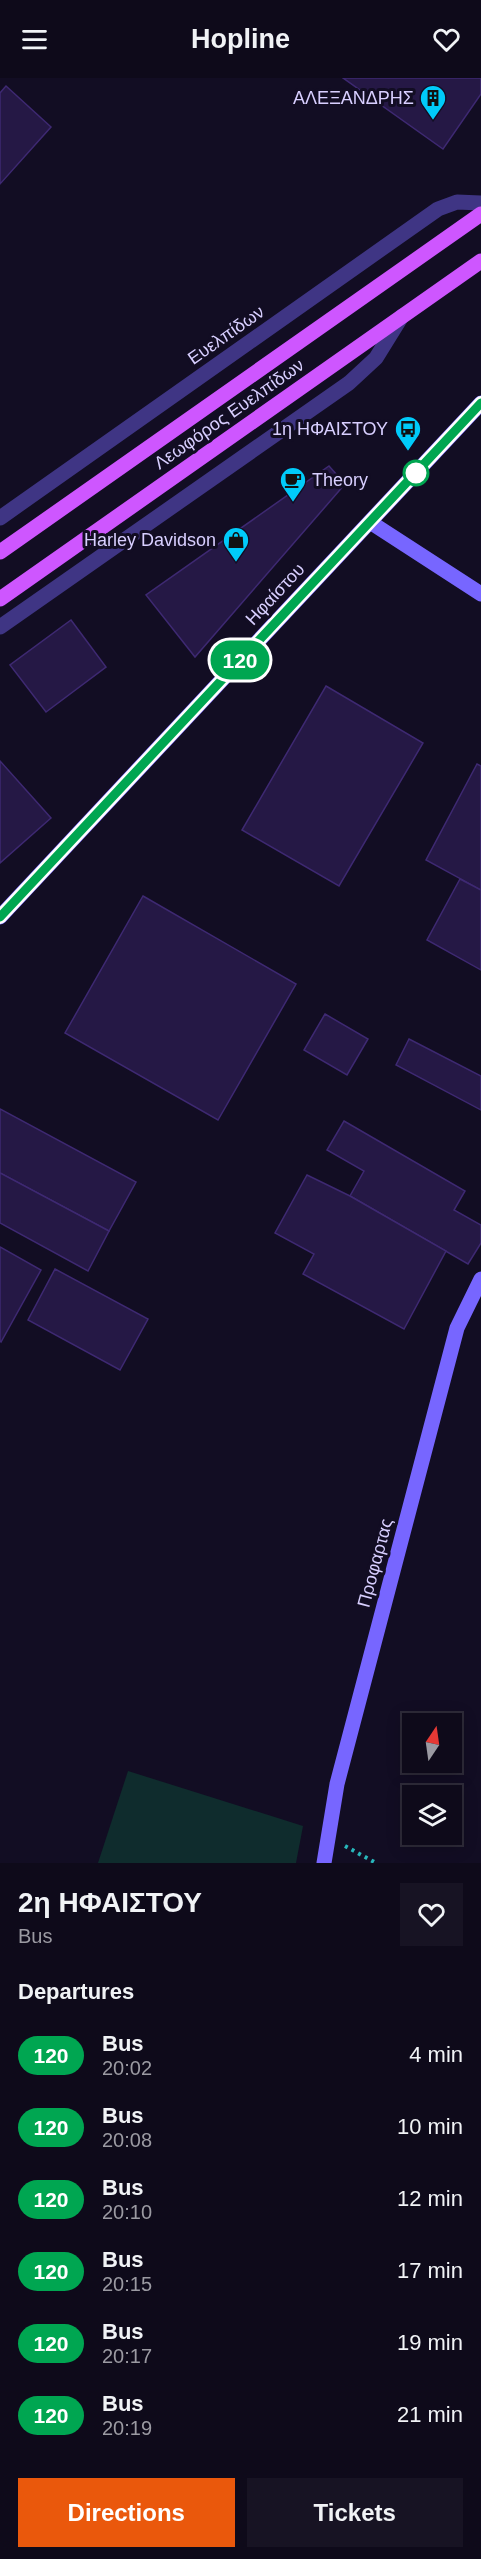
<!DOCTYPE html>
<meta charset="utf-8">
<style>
body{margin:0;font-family:Arial,sans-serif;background:#171323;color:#f1f3f6;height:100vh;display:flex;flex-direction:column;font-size:22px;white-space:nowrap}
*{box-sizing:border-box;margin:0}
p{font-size:20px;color:#9b9aa2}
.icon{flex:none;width:33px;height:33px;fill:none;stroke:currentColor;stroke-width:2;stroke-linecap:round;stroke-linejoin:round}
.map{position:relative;height:1785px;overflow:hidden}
.sheet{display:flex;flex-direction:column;background:#0e0a1a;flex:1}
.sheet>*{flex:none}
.badge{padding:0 12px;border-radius:20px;font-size:21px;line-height:39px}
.needle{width:39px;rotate:13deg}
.tools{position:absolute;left:402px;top:1635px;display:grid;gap:12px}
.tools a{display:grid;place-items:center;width:60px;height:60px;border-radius:0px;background:#0e0a1a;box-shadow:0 3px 15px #0003,0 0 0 2px #2e2b39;font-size:30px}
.map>.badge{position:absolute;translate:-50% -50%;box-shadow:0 0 0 3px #fff}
h2{padding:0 18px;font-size:22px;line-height:54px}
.round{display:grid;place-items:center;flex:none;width:63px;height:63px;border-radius:0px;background:#171323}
.headline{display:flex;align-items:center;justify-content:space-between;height:102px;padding:0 18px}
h1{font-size:28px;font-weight:700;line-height:45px}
.button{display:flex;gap:12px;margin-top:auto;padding:12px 18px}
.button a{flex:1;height:69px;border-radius:0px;background:#ea580c;color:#fff;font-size:24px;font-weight:700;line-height:69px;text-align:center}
.button a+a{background:#171323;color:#f1f3f6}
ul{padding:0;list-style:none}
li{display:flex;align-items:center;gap:18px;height:72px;padding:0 18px}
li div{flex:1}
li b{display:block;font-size:22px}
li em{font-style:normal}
li .badge{min-width:66px;font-weight:700;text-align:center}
header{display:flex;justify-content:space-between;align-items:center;height:78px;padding:0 18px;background:#0e0a1a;font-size:27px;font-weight:700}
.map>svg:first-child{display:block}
.green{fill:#0f2c2d}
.building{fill:#251845;stroke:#3e2972;stroke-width:1.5}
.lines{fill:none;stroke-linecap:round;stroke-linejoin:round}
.path{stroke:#28b6ba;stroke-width:4;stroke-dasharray:3 4.5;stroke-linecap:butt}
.street{stroke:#3f3584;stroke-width:15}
.secondary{stroke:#76f;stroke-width:15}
.primary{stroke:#ce56ff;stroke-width:15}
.line-casing{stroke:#fff;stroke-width:14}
.line{stroke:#00a651;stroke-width:9}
.stop-dot{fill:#fff;stroke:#00a651;stroke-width:3}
.labels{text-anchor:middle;stroke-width:6;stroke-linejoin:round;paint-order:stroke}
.poi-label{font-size:18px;fill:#d8cfff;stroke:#120d23;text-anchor:end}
.street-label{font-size:18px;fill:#d8cfff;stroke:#120d23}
</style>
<header><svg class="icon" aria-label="menu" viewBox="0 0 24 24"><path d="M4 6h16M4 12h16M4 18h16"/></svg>Hopline<svg class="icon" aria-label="heart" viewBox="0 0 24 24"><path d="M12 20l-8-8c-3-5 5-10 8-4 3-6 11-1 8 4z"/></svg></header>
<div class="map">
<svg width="481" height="1785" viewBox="0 0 481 1785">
<rect width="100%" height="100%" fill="#120d23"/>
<!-- green -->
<path class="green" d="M128,1693L303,1748L296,1785H98Z"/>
<!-- building -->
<g class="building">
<path d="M343,0H481V16L443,71Z"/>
<path d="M6,8L51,49L0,106V15Z"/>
<path d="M329,388L345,406L195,579L146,517Z"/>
<path d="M71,542L106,589L46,634L10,587Z"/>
<path d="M326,608L423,665L339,808L242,752Z"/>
<path d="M0,683L51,740L0,785Z"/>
<path d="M477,686L481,688V812L426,782Z"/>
<path d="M460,801L481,812V892L427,862Z"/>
<path d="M143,818L296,906L218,1042L65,955Z"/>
<path d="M325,936L368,961L347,997L304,972Z"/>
<path d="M409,961L481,998V1032L396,987Z"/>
<path d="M0,1031L136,1104L109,1153L0,1095Z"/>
<path d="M344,1043L465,1113L454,1132L481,1147V1165L468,1186L350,1118L364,1093L327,1072Z"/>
<path d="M0,1095L109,1153L88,1193L0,1145Z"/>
<path d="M307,1097L350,1118L446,1173L404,1251L303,1196L314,1176L275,1155Z"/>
<path d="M0,1169L41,1192L1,1264L0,1263Z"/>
<path d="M55,1191L148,1241L120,1292L28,1242Z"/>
</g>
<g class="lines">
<!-- path -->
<path class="path" d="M345,1768L376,1785"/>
<!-- street -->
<g class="street">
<path d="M0,440L438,131L457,124L481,125"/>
<path d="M0,549L349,305L376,280L402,238"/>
</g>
<!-- secondary -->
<g class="secondary">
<path d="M370,444L481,516"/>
<path d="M0,839L481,325"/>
<path d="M324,1785L337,1706L457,1250L481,1201"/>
</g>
<!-- primary -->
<g class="primary">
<path d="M0,474L481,136"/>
<path d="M0,521L481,183"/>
</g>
</g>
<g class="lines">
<!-- line casing -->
<g class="line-casing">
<path id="line" d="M0,839L481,325"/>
</g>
<!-- line -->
<use href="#line" class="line"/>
</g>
<!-- icons -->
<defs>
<g id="building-pin" transform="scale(1.35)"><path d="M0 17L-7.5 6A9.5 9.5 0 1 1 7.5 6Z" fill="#00cbfa" stroke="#120d23"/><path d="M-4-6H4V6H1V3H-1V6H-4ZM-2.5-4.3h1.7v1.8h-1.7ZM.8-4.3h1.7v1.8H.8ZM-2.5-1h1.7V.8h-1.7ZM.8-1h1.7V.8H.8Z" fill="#111"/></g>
<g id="bus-pin" transform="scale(1.35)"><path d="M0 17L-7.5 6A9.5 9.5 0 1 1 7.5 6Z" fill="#00cbfa" stroke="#120d23"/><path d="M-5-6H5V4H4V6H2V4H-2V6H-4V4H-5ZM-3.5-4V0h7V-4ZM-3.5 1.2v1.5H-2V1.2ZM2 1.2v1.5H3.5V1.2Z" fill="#111"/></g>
<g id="cafe-pin" transform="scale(1.35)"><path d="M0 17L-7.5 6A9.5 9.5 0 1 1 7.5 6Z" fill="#00cbfa" stroke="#120d23"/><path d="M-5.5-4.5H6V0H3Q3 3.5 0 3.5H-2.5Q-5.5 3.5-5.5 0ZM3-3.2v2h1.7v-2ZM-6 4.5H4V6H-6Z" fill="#111"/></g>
<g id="shop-pin" transform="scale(1.35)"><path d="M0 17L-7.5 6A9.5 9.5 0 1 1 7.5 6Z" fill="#00cbfa" stroke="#120d23"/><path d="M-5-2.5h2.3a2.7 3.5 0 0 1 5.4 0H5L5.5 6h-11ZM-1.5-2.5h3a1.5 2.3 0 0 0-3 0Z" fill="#111"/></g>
</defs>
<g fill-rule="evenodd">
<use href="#building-pin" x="433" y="20"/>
<use href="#bus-pin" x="408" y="351"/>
<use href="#cafe-pin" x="293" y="402"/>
<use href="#shop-pin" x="236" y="462"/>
</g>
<!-- markers -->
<circle class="stop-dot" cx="416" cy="395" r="12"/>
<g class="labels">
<!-- poi labels -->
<g class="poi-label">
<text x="414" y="26">ΑΛΕΞΑΝΔΡΗΣ</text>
<text x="388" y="357">1η ΗΦΑΙΣΤΟΥ</text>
<text x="312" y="408" text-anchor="start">Theory</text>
<text x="216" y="468">Harley Davidson</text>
</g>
<!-- street labels -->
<g class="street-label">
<text transform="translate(226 257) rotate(-35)" y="6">Ευελπίδων</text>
<text transform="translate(229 336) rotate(-35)" y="6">Λεωφόρος Ευελπίδων</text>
<text transform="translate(275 516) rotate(-47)" y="6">Ηφαίστου</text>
<text transform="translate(375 1485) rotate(-75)" y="6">Προφαρτας</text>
</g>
</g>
</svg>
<div class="tools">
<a><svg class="needle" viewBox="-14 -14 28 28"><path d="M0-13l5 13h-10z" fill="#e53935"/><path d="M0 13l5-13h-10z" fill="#9b9aa2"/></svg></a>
<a><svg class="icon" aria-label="layers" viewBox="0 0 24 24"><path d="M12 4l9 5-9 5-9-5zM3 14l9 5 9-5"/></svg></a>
</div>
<b class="badge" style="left:240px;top:582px;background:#00a651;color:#fff">120</b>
</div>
<section class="sheet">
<div class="headline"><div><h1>2η ΗΦΑΙΣΤΟΥ</h1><p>Bus</p></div><a class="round"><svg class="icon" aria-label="heart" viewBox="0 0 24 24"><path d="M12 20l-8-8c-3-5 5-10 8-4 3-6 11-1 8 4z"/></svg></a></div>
<h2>Departures</h2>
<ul>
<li><span class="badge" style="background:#00a651;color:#fff">120</span><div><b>Bus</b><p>20:02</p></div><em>4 min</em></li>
<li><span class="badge" style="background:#00a651;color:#fff">120</span><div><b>Bus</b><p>20:08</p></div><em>10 min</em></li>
<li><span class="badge" style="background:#00a651;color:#fff">120</span><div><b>Bus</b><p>20:10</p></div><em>12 min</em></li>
<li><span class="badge" style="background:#00a651;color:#fff">120</span><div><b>Bus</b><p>20:15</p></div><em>17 min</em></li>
<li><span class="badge" style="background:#00a651;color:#fff">120</span><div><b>Bus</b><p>20:17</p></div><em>19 min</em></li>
<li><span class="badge" style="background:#00a651;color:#fff">120</span><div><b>Bus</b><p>20:19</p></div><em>21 min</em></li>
</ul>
<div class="button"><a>Directions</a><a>Tickets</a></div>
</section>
